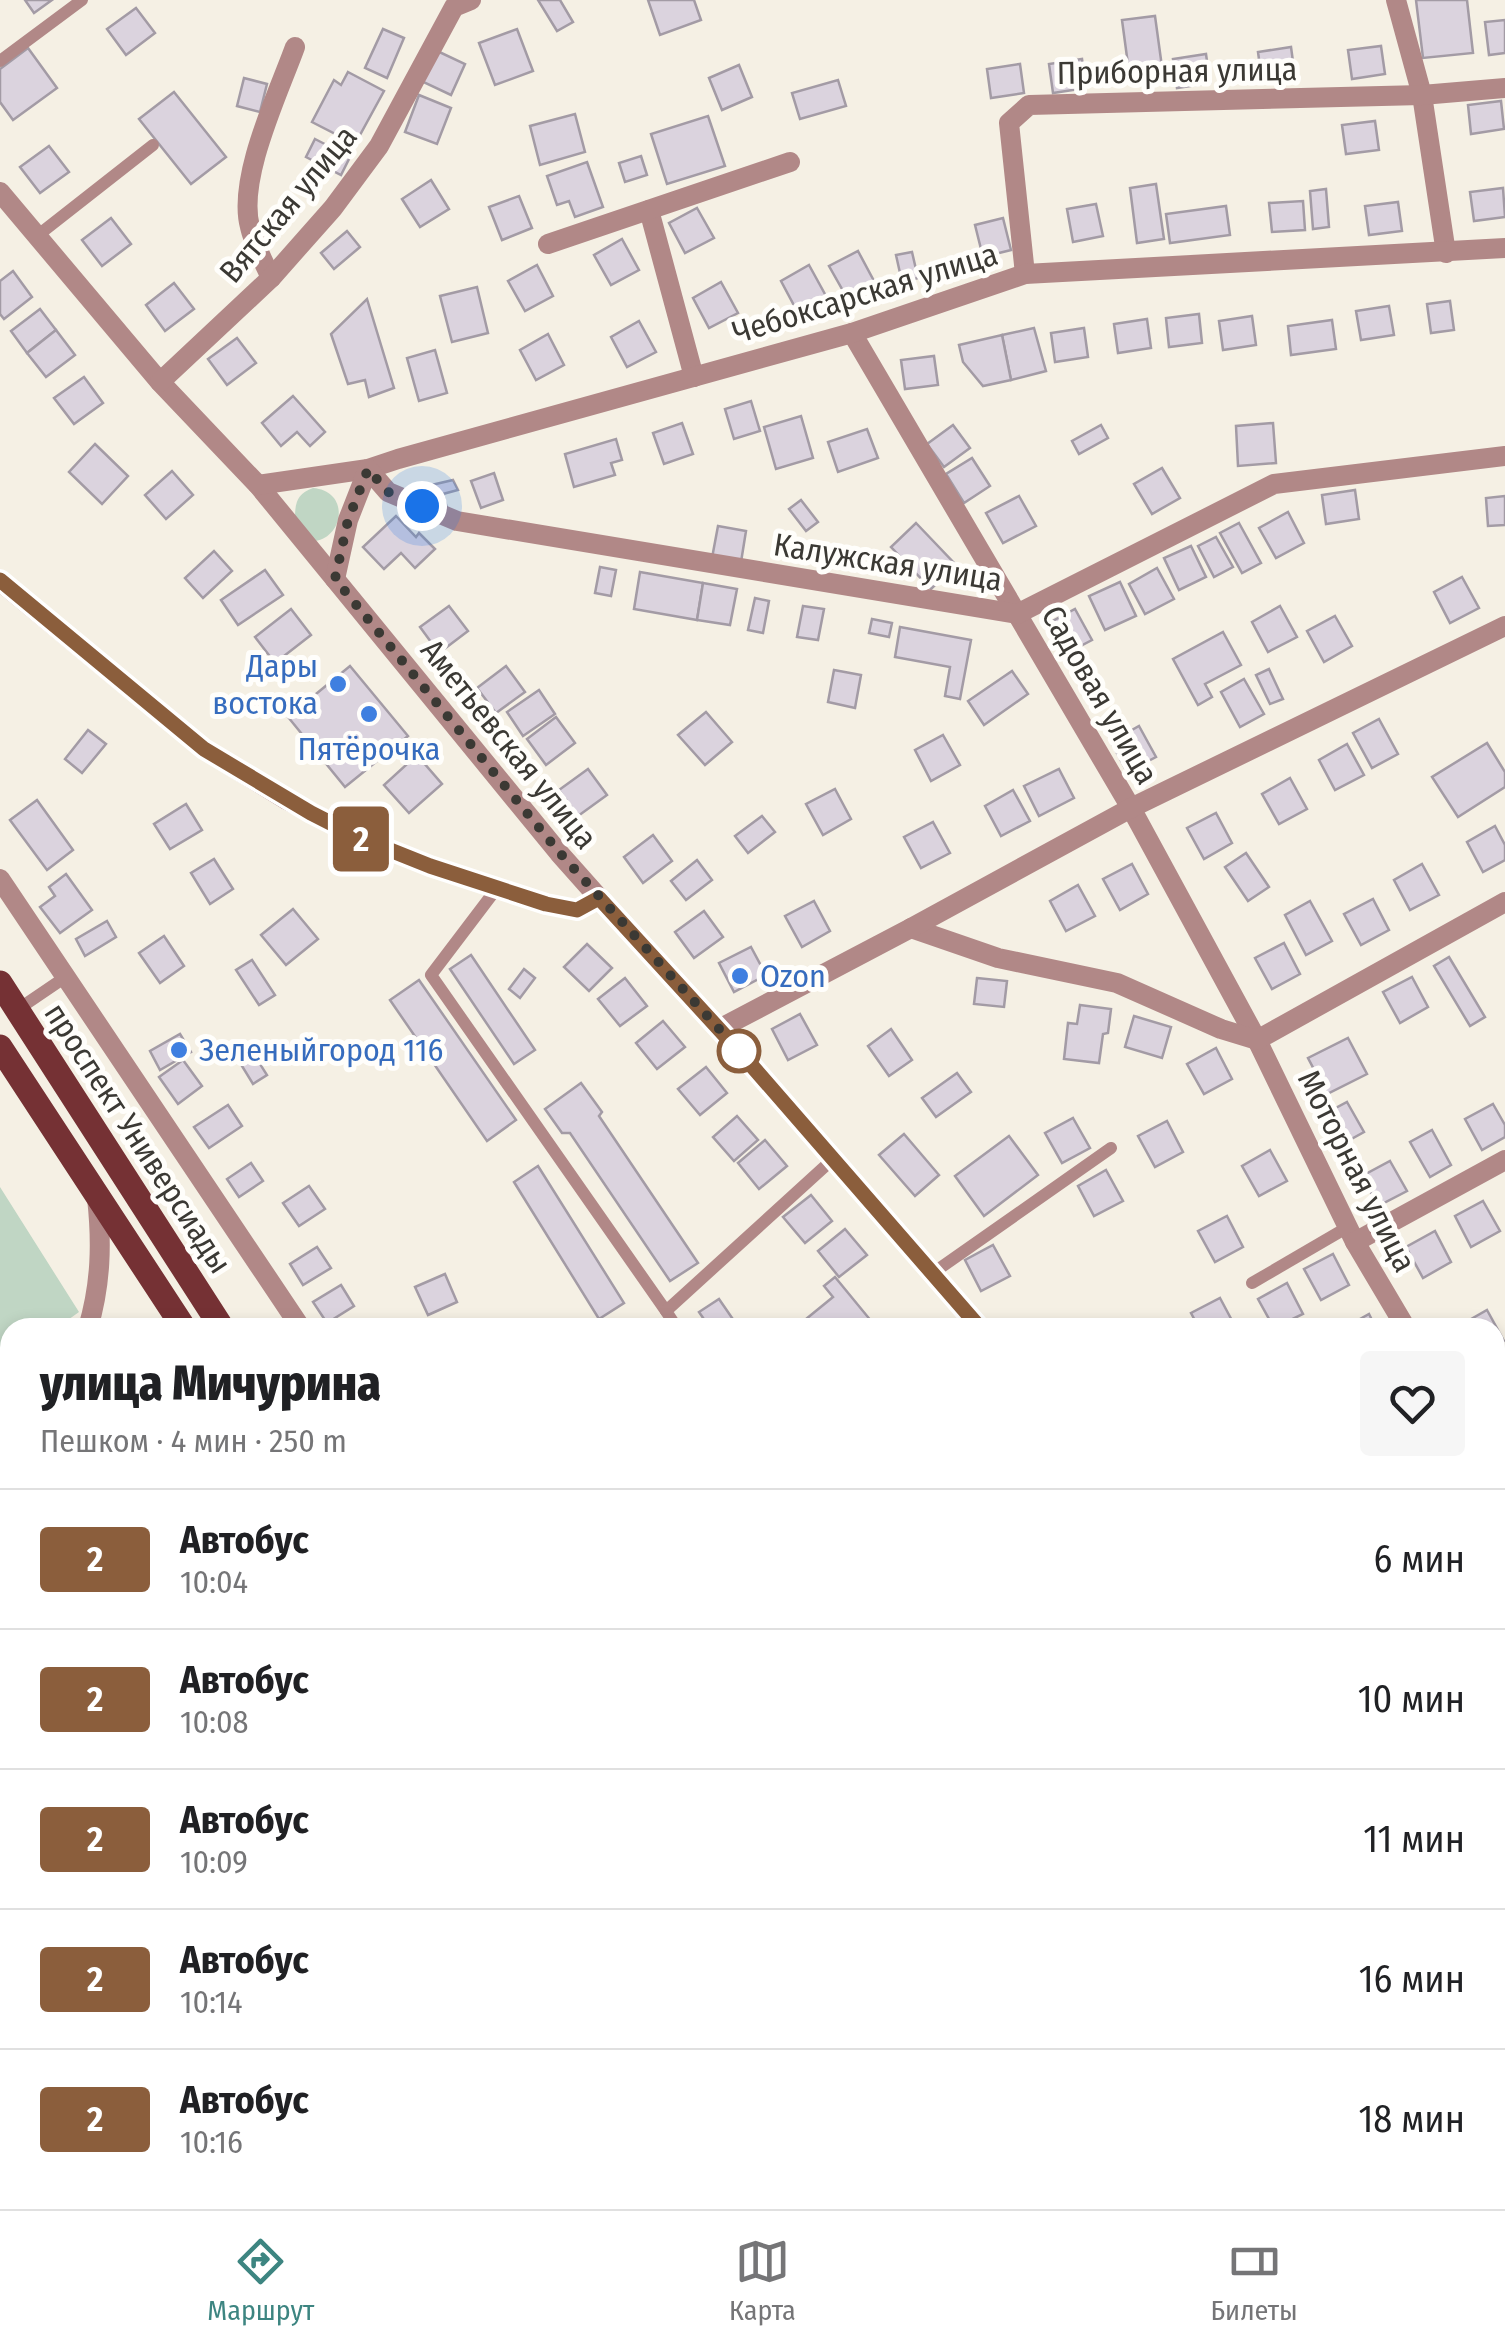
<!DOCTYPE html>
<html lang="ru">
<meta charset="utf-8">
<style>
body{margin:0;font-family:"Fira Sans Condensed",sans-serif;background:#f6f6f6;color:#202124;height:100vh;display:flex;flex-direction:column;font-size:38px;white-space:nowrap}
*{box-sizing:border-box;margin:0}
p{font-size:32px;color:#757577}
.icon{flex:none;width:55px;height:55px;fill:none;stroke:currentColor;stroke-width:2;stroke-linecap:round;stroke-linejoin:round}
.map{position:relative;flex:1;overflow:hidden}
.drawer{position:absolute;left:0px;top:1318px;width:1505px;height:892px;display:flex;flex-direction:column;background:#fff;border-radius:30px 30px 0 0;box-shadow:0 5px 15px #0003}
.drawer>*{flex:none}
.badge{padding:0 20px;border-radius:8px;font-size:35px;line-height:65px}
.you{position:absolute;width:50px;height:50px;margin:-25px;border:8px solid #fff;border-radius:50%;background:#1a73e8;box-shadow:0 0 0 15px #1a73e833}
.map>.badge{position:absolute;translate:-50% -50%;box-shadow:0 0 0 5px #fff}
.round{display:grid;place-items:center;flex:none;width:105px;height:105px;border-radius:10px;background:#f6f6f6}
.overview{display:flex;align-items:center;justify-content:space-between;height:170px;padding:0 40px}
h1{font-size:48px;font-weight:800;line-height:75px}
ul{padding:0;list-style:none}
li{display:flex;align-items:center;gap:30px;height:140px;padding:0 40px;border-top:2px solid #e0e0e0}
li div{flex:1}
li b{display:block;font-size:38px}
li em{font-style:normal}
li .badge{min-width:110px;font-weight:700;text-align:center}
.tabs{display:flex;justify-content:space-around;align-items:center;height:140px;border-top:2px solid #e0e0e0;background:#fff;font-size:28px;color:#757577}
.tabs a{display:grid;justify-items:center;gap:5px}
.tabs .active{color:#3d8581}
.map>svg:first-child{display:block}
.green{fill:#c0d6c4}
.building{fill:#dbd3de;stroke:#a39ba5;stroke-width:2.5}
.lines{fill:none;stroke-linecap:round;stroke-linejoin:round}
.lane{stroke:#b18887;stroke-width:12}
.street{stroke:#b18887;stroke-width:20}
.secondary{stroke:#8f5656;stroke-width:20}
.primary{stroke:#753134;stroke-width:25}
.line-casing{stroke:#fff;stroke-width:22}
.line{stroke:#8b5e3c;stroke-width:15}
.walk{stroke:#3b3934;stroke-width:10;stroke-dasharray:0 18}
.shop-dot{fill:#3f7fe0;stroke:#fffefb;stroke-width:4}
.stop-dot{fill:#fff;stroke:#8b5e3c;stroke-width:5}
.labels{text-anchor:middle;stroke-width:10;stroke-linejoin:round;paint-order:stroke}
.street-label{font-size:32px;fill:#3b3934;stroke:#fffefb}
.shop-label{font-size:32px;fill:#366cbe;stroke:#fffefb;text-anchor:start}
</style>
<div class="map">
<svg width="1505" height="2209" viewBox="0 0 1505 2209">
<rect width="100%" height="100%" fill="#f5f0e4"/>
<!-- green -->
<g class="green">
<path d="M313,488C350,491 344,537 315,541L295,517C295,502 298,493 313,488Z"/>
<path d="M0,1187L79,1312L58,1327L10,1328V1358L0,1364Z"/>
<path d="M0,1692L10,1704V2066L0,2078Z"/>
</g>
<!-- building -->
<g class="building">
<path d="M25,0H52L34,13Z"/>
<path d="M538,0H560L573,22L557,31Z"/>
<path d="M648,0H694L701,20L660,35Z"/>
<path d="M1416,0H1467L1473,53L1423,58Z"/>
<path d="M136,8L155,33L126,55L107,29Z"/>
<path d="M1155,16L1162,67L1129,72L1122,20Z"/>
<path d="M1505,20V53L1489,55L1485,22Z"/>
<path d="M383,29L404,38L387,78L365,68Z"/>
<path d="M517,29L533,71L495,85L479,43Z"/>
<path d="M1381,46L1385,74L1352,79L1348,50Z"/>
<path d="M1291,47L1295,76L1262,81L1258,52Z"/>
<path d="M28,48L57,88L13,120L0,102V69Z"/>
<path d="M433,49L465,64L451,95L419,80Z"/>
<path d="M1206,54L1210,83L1177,88L1173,59Z"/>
<path d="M1082,59L1086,88L1053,93L1049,64Z"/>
<path d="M1020,64L1024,93L991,98L987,69Z"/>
<path d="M739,65L752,97L722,110L709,78Z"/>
<path d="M348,72L384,91L355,144L312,122L334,80L341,85Z"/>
<path d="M244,78L267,84L260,112L237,106Z"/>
<path d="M838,80L846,106L800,119L792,93Z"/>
<path d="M174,92L226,157L191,184L139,119Z"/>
<path d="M419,95L451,108L437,144L405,132Z"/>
<path d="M1501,101L1504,129L1471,134L1468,105Z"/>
<path d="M575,114L585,152L540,165L530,126Z"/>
<path d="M708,116L725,166L667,184L651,134Z"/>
<path d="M1375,121L1379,150L1346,154L1342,125Z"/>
<path d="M315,139L350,157L341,175L306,157Z"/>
<path d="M49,146L69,172L40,193L20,167Z"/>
<path d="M641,156L647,175L625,182L619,163Z"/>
<path d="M587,162L603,207L575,217L569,201L557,205L547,176Z"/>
<path d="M431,180L449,209L420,227L402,199Z"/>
<path d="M1156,184L1164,239L1137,243L1130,188Z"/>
<path d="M1503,188L1505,217L1474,221L1470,192Z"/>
<path d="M1326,189L1329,227L1313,229L1310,191Z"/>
<path d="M519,196L532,228L502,240L489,207Z"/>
<path d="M1303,201L1305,230L1272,232L1269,203Z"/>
<path d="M1398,202L1402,231L1369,235L1365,206Z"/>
<path d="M1096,204L1103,236L1073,242L1067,209Z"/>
<path d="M1226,206L1230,235L1170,243L1166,214Z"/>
<path d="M697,208L714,238L685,253L669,223Z"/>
<path d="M111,218L131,244L102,266L82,240Z"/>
<path d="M1003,218L1011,250L983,257L975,225Z"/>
<path d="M347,231L360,247L334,269L321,253Z"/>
<path d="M622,239L639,270L611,285L594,255Z"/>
<path d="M858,251L874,281L846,296L829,266Z"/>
<path d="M912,252L918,278L902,282L896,255Z"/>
<path d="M537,265L553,296L525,311L508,281Z"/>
<path d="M809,265L826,296L797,311L781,281Z"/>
<path d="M13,271L32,297L4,319L0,314V281Z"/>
<path d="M721,282L738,313L709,328L693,298Z"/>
<path d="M174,283L194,309L165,331L146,305Z"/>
<path d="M477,287L488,333L452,342L440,296Z"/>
<path d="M367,299L394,388L369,397L365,380L348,384L331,334Z"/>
<path d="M1450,301L1454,330L1431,333L1427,304Z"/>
<path d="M1389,306L1394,335L1361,340L1356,311Z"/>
<path d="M40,309L56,330L27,353L11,331Z"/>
<path d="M1199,314L1202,343L1169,347L1166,318Z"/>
<path d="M1252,316L1256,345L1223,350L1219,321Z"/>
<path d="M1147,319L1151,348L1118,353L1114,324Z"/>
<path d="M1332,320L1336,349L1291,355L1288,326Z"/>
<path d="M639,321L656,352L627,367L611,337Z"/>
<path d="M1034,328L1046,371L1011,380L1002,335Z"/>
<path d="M1084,328L1088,357L1055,362L1051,333Z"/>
<path d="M56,330L75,355L46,377L27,353Z"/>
<path d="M548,334L564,365L536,380L520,350Z"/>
<path d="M1002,335L1011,380L983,386L963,362L959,345Z"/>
<path d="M237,338L256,363L227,385L208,359Z"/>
<path d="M435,350L447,393L419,401L407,358Z"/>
<path d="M934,356L938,385L905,389L901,360Z"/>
<path d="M84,377L103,403L74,424L54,398Z"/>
<path d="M293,396L325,432L310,446L297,432L281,446L262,423Z"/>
<path d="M751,401L760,431L734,439L725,409Z"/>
<path d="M801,416L813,458L776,469L764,427Z"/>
<path d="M682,423L693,454L664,464L653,433Z"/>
<path d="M1273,423L1276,463L1238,466L1236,426Z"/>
<path d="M953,425L970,448L944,467L927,444Z"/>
<path d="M1101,425L1108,438L1079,454L1072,441Z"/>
<path d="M867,429L878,458L838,472L828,442Z"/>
<path d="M616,439L622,460L611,463L615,475L574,487L565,454Z"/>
<path d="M95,444L128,476L102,504L69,472Z"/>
<path d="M972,458L990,486L964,503L946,474Z"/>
<path d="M1162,468L1180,498L1152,514L1134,484Z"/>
<path d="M172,471L193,495L166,519L145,495Z"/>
<path d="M494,473L503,500L481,508L471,481Z"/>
<path d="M453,480L458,490L443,494L447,508L426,501L423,487Z"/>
<path d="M1355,490L1359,519L1326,524L1322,495Z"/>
<path d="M1019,496L1036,526L1003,543L986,513Z"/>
<path d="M1505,496V525L1488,526L1486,498Z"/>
<path d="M801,500L818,522L806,531L789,509Z"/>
<path d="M1288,512L1304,543L1276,558L1259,528Z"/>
<path d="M396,516L416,537L419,533L435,549L415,568L401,553L384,569L363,547Z"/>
<path d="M916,523L956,565L931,589L891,547Z"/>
<path d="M1239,523L1261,563L1242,573L1220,533Z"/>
<path d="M718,526L746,531L741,562L712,558Z"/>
<path d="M1216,537L1233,567L1214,577L1198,546Z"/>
<path d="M1191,546L1206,577L1179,590L1164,558Z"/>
<path d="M214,551L232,571L203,598L185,578Z"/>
<path d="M600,567L616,570L611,596L595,593Z"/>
<path d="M1157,568L1174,599L1145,614L1129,584Z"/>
<path d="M265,570L283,595L238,625L221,600Z"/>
<path d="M640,572L703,583L697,620L634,609Z"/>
<path d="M1462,577L1479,608L1450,623L1434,592Z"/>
<path d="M1120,582L1136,616L1105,630L1089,596Z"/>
<path d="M703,583L737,589L730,625L697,620Z"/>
<path d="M755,598L769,601L763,633L748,630Z"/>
<path d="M449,606L468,631L439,653L420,627Z"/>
<path d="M803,606L824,609L818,640L797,637Z"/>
<path d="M1280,606L1297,637L1268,652L1252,622Z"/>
<path d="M291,609L311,635L275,663L255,637Z"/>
<path d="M1075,609L1092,640L1063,655L1047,624Z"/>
<path d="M1335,616L1352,646L1324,662L1307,631Z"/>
<path d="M872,619L892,623L889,637L869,633Z"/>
<path d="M900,627L971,640L960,699L945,696L950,667L895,657Z"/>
<path d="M1223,632L1241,665L1205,684L1212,697L1198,705L1173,659Z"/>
<path d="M350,666L408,736L345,787L288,717Z"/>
<path d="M506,666L525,692L496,713L477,688Z"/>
<path d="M1269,669L1283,699L1270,704L1256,675Z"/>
<path d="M834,670L861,675L855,708L828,702Z"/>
<path d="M1012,671L1028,694L984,725L968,701Z"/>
<path d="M1244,679L1264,714L1240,727L1221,692Z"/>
<path d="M539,690L555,714L523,736L507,712Z"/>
<path d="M706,712L732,742L705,765L678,735Z"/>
<path d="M556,717L575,743L546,765L527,739Z"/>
<path d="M1379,719L1398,754L1372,768L1353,733Z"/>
<path d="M1139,726L1156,757L1127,772L1111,742Z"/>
<path d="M88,730L106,744L82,773L65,759Z"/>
<path d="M943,735L960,765L931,781L915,750Z"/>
<path d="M1487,743L1505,772V787L1458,817L1432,777Z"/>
<path d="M1347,744L1364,775L1335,790L1319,760Z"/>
<path d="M417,755L442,784L409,813L384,785Z"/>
<path d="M588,769L607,795L578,816L559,790Z"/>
<path d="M1059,769L1074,798L1039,816L1024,786Z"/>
<path d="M1290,778L1307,809L1279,824L1262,794Z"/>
<path d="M835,789L851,819L823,835L806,804Z"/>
<path d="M1013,790L1030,821L1001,836L985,806Z"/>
<path d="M37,800L73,850L47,870L10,820Z"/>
<path d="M186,804L202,830L170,849L154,824Z"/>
<path d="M1216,813L1232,843L1204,859L1187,828Z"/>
<path d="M762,816L775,832L748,853L735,836Z"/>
<path d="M933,822L950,853L921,868L904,837Z"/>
<path d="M1495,826L1505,845V860L1483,872L1467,842Z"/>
<path d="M653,835L672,861L643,883L624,857Z"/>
<path d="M1246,853L1269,887L1248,901L1225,867Z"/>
<path d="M214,859L233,889L210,904L191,873Z"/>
<path d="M697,860L712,880L686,900L671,881Z"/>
<path d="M1132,864L1148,894L1120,910L1103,879Z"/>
<path d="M1422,864L1439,895L1410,910L1394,880Z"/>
<path d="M66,874L92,910L60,933L40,907L55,896L49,887Z"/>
<path d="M1078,885L1095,916L1066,931L1050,901Z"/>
<path d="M1373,899L1389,930L1361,945L1344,914Z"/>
<path d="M814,901L830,931L802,947L785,916Z"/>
<path d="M1310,901L1332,941L1306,955L1285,915Z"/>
<path d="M293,909L318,939L286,965L261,935Z"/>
<path d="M704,911L723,937L694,958L675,932Z"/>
<path d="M107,921L116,937L85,956L76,939Z"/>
<path d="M164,936L184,966L160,983L139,953Z"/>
<path d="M1284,943L1300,974L1272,989L1255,958Z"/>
<path d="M587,944L612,968L589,991L564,967Z"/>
<path d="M751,947L766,975L734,992L719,963Z"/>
<path d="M471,955L535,1050L514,1064L450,969Z"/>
<path d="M1449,957L1485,1017L1470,1026L1434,966Z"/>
<path d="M252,960L275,995L259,1005L236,970Z"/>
<path d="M524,969L535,978L520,998L509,989Z"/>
<path d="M1412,977L1428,1007L1400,1023L1383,992Z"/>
<path d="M625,978L647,1006L620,1026L598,999Z"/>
<path d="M977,978L1007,981L1004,1007L974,1004Z"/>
<path d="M419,980L516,1120L487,1141L390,1000Z"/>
<path d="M1080,1005L1111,1009L1108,1033L1103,1034L1099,1063L1064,1059L1068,1023L1077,1024Z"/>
<path d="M800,1014L817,1045L788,1060L772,1029Z"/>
<path d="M1134,1016L1171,1027L1162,1058L1125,1047Z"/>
<path d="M663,1021L685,1047L657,1069L636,1043Z"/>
<path d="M891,1029L912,1060L889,1076L868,1046Z"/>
<path d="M180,1034L191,1052L160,1070L150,1051Z"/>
<path d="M1348,1038L1367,1074L1327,1094L1308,1058Z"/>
<path d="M248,1045L267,1075L253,1084L234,1053Z"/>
<path d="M1216,1048L1232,1079L1204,1094L1187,1064Z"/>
<path d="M183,1060L202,1086L178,1104L159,1077Z"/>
<path d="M706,1067L727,1093L700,1115L678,1089Z"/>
<path d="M957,1073L971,1092L936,1117L922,1098Z"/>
<path d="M581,1083L602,1112L599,1116L698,1263L670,1281L570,1133H562L545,1109Z"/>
<path d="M1347,1102L1364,1132L1335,1148L1319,1117Z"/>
<path d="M1493,1104L1505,1125V1137L1482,1150L1465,1119Z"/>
<path d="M228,1105L242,1126L209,1148L194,1127Z"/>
<path d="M737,1116L758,1140L734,1161L713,1137Z"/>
<path d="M1073,1118L1090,1148L1062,1163L1045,1133Z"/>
<path d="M1167,1121L1183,1152L1155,1167L1138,1136Z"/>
<path d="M1432,1130L1451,1165L1430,1177L1410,1142Z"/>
<path d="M904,1134L939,1175L915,1196L879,1155Z"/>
<path d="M1009,1136L1038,1175L984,1216L955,1176Z"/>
<path d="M765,1140L787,1166L759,1189L738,1163Z"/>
<path d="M1270,1150L1287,1181L1259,1196L1242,1166Z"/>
<path d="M1390,1161L1407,1191L1378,1206L1362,1176Z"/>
<path d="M251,1163L263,1181L239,1197L227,1179Z"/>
<path d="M538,1166L624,1303L599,1319L514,1182Z"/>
<path d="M1106,1170L1123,1201L1094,1216L1078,1186Z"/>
<path d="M309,1186L325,1209L299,1226L283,1203Z"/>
<path d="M811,1195L832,1221L805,1243L783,1217Z"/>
<path d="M1483,1201L1500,1231L1471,1247L1455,1216Z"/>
<path d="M1227,1216L1243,1247L1215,1262L1198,1231Z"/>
<path d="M845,1229L867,1255L839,1277L818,1251Z"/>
<path d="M1435,1231L1451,1262L1423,1278L1406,1247Z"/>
<path d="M993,1245L1010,1276L981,1291L965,1260Z"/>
<path d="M317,1247L331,1268L303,1285L290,1264Z"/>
<path d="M1333,1254L1349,1285L1321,1300L1304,1269Z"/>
<path d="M445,1274L457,1302L428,1315L415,1287Z"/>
<path d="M835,1277L872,1322L865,1328H795L833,1297L824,1286Z"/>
<path d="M1287,1283L1303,1314L1274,1328L1258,1299Z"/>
<path d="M341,1285L354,1306L327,1323L313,1302Z"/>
<path d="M1220,1298L1236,1328H1199L1191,1313Z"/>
<path d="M719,1299L739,1328H710L699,1312Z"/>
<path d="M1487,1310L1504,1341L1495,1346V1328L1459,1326Z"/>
<path d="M1369,1314L1376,1328H1344Z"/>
<path d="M1505,1374V1413L1501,1415L1495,1405V1379Z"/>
<path d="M10,1461V1498L0,1485V1469Z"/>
<path d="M10,1592V1623L0,1608V1598Z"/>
<path d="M147,2200H225L236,2209H158Z"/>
<path d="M1097,2200H1131L1120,2209H1104Z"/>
</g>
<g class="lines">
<!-- lane -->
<g class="lane">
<path d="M0,61L82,0"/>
<path d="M37,236L153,145"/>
<path d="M497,888L431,975L666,1311"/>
<path d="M17,1010L67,976"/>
<path d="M933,1273L1111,1148"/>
<path d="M1252,1283L1348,1227"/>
<path d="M677,1328L666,1311L833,1159"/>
<path d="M0,1581L10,1573"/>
<path d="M0,1631L10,1646"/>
<path d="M0,2187L10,2176"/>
<path d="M294,2200L306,2209"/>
<path d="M492,2200L499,2209"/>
<path d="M551,2200L557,2209"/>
<path d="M0,2208L1,2209"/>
<path d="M325,2209L333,2200"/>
<path d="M466,2209L473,2200"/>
</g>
<!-- street -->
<g class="street">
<path d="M1396,0L1422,95L1446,253"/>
<path d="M0,192L160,382L258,485L559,853L599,898"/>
<path d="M649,210L694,377"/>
<path d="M548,244L790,162"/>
<path d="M1025,274L1009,123L1029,105L1422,95L1505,88"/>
<path d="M271,278C264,262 254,245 250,227C237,179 278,94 295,47"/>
<path d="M852,333L1131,808L1257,1040L1355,1242L1406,1328"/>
<path d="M160,382L271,278L333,208L379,146L454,7L471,0"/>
<path d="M258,485L368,469L398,459L852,333L1025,274L1505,248"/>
<path d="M335,579L348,520L368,469L388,492L457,521L1017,614L1274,484L1505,456"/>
<path d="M0,879L301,1328"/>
<path d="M911,928L998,958L1117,983L1221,1029L1257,1040L1505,902"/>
<path d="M719,1029L911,928L1131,808L1505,626"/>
<path d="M1355,1242L1505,1160"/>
<path d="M88,1328C101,1284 102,1243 97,1198"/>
<path d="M0,1412L10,1405"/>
<path d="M1495,1478L1505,1495"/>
<path d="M0,2117L10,2125"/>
<path d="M101,2200L112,2209"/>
</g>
<!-- secondary -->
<g class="secondary">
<path d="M0,581L204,749L287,800L360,838L430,866L546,904L577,910L599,898L739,1051L980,1328"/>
<path d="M1495,2041L1505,2058"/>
</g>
<!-- primary -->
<g class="primary">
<path d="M0,983L222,1328"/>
<path d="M0,1047L184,1328"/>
<path d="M750,2200L756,2209"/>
<path d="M800,2200L806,2209"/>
</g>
</g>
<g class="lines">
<!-- line casing -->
<g class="line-casing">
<path id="line" d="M0,580L204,749L311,813L360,838L430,866L546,904L577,910L599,898L739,1051L980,1328"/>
</g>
<!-- line -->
<use href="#line" class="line"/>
<!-- walk -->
<path class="walk" d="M422,506L388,492L368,469L348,520L335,579L559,852L739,1051"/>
</g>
<!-- markers -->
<g class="shop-dot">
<circle cx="338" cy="684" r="10"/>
<circle cx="369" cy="714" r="10"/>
<circle cx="740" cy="976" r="10"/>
<circle cx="179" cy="1050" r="10"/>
</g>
<circle class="stop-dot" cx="739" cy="1051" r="20"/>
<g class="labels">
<!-- street labels -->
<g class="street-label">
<text transform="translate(1177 71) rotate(-1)" y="11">Приборная улица</text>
<text transform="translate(288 204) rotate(-50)" y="11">Вятская улица</text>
<text transform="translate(865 293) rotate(-17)" y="11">Чебоксарская улица</text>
<text transform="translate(888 562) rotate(9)" y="11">Калужская улица</text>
<text transform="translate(1100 695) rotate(60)" y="11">Садовая улица</text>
<text transform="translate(509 744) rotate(51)" y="11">Аметьевская улица</text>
<text transform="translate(138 1138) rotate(57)" y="11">проспект Универсиады</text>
<text transform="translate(1357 1171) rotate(63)" y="11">Моторная улица</text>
</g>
<!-- shop labels -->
<g class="shop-label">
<text x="318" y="677" text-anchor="end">Дары<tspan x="318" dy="37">востока</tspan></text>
<text x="369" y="760" text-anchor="middle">Пятёрочка</text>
<text x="760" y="987">Ozon</text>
<text x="199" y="1061">Зеленыйгород 116</text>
</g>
</g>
</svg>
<div class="you" style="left:422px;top:506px"></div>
<b class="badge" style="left:361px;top:839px;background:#8b5e3c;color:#fff">2</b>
<section class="drawer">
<div class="overview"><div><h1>улица Мичурина</h1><p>Пешком · 4 мин · 250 m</p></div><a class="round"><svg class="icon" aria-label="heart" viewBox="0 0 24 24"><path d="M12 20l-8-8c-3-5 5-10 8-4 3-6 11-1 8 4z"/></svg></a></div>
<ul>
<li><span class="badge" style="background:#8b5e3c;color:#fff">2</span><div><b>Автобус</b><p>10:04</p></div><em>6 мин</em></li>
<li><span class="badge" style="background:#8b5e3c;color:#fff">2</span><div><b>Автобус</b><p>10:08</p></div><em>10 мин</em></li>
<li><span class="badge" style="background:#8b5e3c;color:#fff">2</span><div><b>Автобус</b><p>10:09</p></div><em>11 мин</em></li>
<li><span class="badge" style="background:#8b5e3c;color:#fff">2</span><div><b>Автобус</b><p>10:14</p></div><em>16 мин</em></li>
<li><span class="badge" style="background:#8b5e3c;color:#fff">2</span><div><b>Автобус</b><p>10:16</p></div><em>18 мин</em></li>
</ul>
</section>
</div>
<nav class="tabs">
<a class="active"><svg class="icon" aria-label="directions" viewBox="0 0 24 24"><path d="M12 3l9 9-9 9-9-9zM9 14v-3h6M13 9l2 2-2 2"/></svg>Маршрут</a>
<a><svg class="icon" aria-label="map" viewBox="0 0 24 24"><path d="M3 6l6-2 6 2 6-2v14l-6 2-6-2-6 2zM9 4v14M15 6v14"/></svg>Карта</a>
<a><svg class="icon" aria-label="tickets" viewBox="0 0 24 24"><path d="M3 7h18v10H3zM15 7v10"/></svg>Билеты</a>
</nav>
